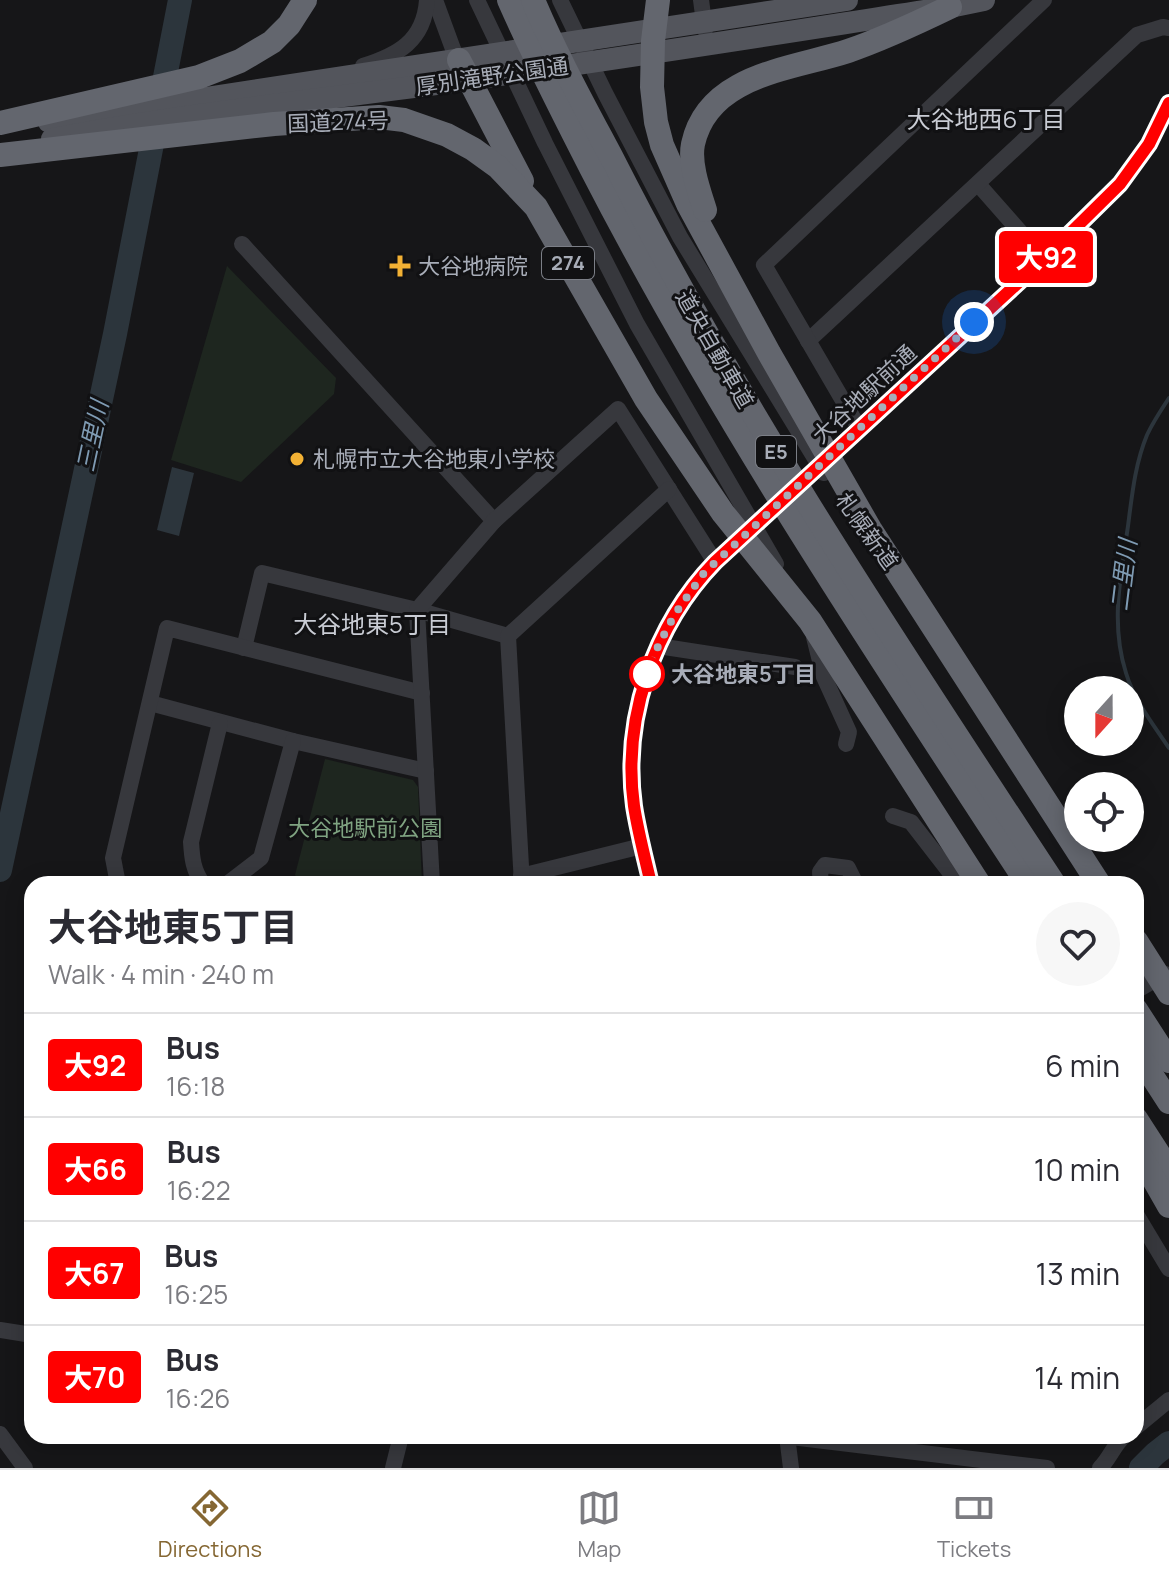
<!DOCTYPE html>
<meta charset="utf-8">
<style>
body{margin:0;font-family:Manrope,"Noto Sans JP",sans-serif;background:#f7f7f7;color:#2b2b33;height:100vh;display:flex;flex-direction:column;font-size:30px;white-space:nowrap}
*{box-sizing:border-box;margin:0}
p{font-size:26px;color:#7c7c81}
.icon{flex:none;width:44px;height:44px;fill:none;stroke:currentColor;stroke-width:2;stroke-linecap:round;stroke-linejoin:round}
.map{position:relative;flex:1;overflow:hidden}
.drawer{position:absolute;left:24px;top:876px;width:1120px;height:568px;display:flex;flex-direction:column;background:#fff;border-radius:24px;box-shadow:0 4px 20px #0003}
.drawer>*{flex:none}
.badge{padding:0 16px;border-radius:6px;font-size:28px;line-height:52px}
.needle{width:52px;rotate:201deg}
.buttons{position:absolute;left:1064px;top:676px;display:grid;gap:16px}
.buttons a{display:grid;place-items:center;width:80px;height:80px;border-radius:50%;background:#fff;box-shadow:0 4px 20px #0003;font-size:40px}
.you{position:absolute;width:40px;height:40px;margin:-20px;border:6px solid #fff;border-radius:50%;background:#1a73e8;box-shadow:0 0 0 12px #1a73e833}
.map>.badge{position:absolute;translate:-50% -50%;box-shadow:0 0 0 4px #fff}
.round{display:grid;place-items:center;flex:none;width:84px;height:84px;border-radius:42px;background:#f7f7f7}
.headline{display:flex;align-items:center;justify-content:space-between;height:136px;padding:0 24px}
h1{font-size:38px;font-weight:700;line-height:60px}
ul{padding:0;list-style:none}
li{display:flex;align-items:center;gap:24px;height:104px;padding:0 24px;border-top:2px solid #e1e1e2}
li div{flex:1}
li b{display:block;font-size:30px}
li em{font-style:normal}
li .badge{min-width:88px;font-weight:700;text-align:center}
.tab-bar{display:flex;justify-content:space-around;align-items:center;height:112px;border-top:2px solid #e1e1e2;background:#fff;font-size:22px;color:#7c7c81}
.tab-bar a{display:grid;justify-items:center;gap:4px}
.tab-bar .current{color:#856733}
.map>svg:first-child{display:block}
.green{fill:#1e261f}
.water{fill:#2c353c}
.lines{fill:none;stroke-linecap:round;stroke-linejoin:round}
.stream{stroke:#2c353c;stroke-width:4}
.river{stroke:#2c353c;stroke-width:24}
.minor{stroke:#37383d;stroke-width:16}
.major{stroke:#53555c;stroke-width:22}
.highway{stroke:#63666e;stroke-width:24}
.line-casing{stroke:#fff;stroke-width:18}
.line{stroke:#f00;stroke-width:12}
.walk{stroke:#a8adb8;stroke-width:8;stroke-dasharray:0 14.4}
.poi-dot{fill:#f2b134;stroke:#111113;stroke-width:3}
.stop-dot{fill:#fff;stroke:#f00;stroke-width:4}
.labels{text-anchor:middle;stroke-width:6;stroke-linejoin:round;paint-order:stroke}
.shield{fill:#111113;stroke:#7b7e86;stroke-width:2}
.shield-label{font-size:20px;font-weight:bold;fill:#a8adb8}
.street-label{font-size:22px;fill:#a8adb8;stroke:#111113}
.poi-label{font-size:22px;fill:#a8adb8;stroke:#111113;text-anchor:start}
.stop-label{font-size:22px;font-weight:bold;fill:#a8adb8;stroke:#111113;text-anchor:start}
.park-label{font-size:22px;fill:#7fa381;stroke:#111113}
.neighbourhood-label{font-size:24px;fill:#c9ccd4;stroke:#111113}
.water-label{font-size:24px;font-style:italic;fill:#7f9bb3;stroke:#111113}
</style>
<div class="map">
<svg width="1169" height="1468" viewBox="0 0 1169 1468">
<rect width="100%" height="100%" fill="#161618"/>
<!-- green -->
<g class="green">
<path d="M227,266L336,378L334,394L241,482L171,460Z"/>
<path d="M325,759L413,780L418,787L422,884H302L295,875Z"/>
</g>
<!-- water -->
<path class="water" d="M172,467L194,473L179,536L157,530Z"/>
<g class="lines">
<!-- stream -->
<path class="stream" d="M1169,398C1161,410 1153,422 1147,435C1135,464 1132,495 1128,526C1121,575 1110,623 1126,673C1134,700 1153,724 1169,748"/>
<!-- river -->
<g class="river">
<path d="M0,870L115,334L180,0"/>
<path d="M1141,1468L1155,1454L1169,1443"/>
</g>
<!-- minor -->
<g class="minor">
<path d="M435,0L453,49L459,60"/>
<path d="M477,0L545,143L637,324L776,564"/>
<path d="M560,0L605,93L680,237L824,473"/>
<path d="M701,0L705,30"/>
<path d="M363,66C398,55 424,41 427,0"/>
<path d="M978,184L1044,259"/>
<path d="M242,244L494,521"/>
<path d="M808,341L1137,35L1163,27L1169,28"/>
<path d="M859,428L764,265L1044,0"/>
<path d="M814,637L824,677L849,732L846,744"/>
<path d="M658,646L795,667"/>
<path d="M244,648L262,573L417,610L508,636"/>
<path d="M150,703L293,741L426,771"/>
<path d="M893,816L911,822L959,884"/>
<path d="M521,876L642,846"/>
<path d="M118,884L113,858L167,628L422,693"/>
<path d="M203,884C193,870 192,858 191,842L220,723"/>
<path d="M227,884L261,858L293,741"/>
<path d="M432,884L417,610L494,521L618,409L715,562"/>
<path d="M522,884L508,636L669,489"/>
<path d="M651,884C643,852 635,820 632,787C626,706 658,620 715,562L1044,259L1120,184L1149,144L1169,103"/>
<path d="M821,884L820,872L825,865L848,868L856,884"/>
<path d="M1139,989L1165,974"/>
<path d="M1136,1214L1169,1269"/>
<path d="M0,1330L32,1335"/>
<path d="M1136,1427L1169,1400"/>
<path d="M0,1434L25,1468"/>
<path d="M783,1436L1047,1468"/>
<path d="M787,1436L791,1468"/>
<path d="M393,1468L401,1436"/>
<path d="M1100,1468C1110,1458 1114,1445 1124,1436"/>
</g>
<!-- major -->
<g class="major">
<path d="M49,122L847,0"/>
<path d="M52,139C189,113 328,99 465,80C627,58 788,32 950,7L984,0"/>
</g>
<!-- highway -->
<g class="highway">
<path d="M509,0C534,57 563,113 591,168C719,417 875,650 1028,884"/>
<path d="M533,0C556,55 586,109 614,162C742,414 899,648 1054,884"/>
<path d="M658,0L653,41L652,87L656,122L662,145L688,204L769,353L870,529L1099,884"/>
<path d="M459,60L522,181"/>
<path d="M0,123L199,77L240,61L272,42L289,25L305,0"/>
<path d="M0,155L274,124L379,117L404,120L447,135L473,149L498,167L536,207L646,399L723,513L810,621L979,884"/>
<path d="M705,210C699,191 689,164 693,144C708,74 793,69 848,51C883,39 917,23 950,7"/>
<path d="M1136,941L1169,993"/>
<path d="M1136,1010L1169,1061"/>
<path d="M1136,1051L1169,1102"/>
<path d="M1136,1119L1169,1170"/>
<path d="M1136,1148L1169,1206"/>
</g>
</g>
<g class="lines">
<!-- line casing -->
<g class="line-casing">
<path id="line" d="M651,884C645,858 638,832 634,806C622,719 654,625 715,562L1044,259L1120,184L1149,144L1169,103"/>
</g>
<!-- line -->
<use href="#line" class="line"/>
<!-- walk -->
<path class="walk" d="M647,674L659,644L675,614L704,573L974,322"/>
</g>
<!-- markers -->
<g class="poi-dot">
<path d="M396 254h8v8h8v8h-8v8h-8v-8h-8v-8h8z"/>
<circle cx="297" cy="459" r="8"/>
</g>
<circle class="stop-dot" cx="647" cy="674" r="16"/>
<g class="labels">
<!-- shield labels -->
<g class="shield">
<rect x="542" y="247" width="52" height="32" rx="6"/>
<rect x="756" y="436" width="40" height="32" rx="6"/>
</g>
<g class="shield-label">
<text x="568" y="270">274</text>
<text x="776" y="459">E5</text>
</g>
<!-- street labels -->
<g class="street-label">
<text transform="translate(492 76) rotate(-8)" y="8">厚別滝野公園通</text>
<text transform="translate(338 122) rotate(-2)" y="8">国道274号</text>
<text transform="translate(715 349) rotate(60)" y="8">道央自動車道</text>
<text transform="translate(864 394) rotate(-43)" y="8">大谷地駅前通</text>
<text transform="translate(867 531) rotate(54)" y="8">札幌新道</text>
</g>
<!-- poi labels -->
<g class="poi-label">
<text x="418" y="274">大谷地病院</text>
<text x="313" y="467">札幌市立大谷地東小学校</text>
</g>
<!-- stop labels -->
<g class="stop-label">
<text x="671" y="682">大谷地東5丁目</text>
</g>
<!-- park labels -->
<g class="park-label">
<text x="365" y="836">大谷地駅前公園</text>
</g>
<!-- neighbourhood labels -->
<g class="neighbourhood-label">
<text x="986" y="128">大谷地西6丁目</text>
<text x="372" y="633">大谷地東5丁目</text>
</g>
<!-- water labels -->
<g class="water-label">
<text transform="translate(93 436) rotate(-78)" y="8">三里川</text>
<text transform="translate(1124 575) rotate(-83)" y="8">二里川</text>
</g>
</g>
</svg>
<div class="buttons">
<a><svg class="needle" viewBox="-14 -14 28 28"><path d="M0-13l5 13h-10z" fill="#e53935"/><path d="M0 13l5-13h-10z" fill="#7c7c81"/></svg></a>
<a><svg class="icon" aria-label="locate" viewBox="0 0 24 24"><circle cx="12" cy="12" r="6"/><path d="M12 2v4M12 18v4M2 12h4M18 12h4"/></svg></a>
</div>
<div class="you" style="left:974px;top:322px"></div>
<b class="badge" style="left:1046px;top:257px;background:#f00;color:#fff">大92</b>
<section class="drawer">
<div class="headline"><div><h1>大谷地東5丁目</h1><p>Walk · 4 min · 240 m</p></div><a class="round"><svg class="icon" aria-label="heart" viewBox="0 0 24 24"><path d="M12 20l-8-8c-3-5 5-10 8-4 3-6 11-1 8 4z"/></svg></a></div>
<ul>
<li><span class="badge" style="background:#f00;color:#fff">大92</span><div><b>Bus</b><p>16:18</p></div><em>6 min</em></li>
<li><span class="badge" style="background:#f00;color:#fff">大66</span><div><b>Bus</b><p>16:22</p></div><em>10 min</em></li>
<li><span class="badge" style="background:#f00;color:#fff">大67</span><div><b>Bus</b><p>16:25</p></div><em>13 min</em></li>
<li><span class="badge" style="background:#f00;color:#fff">大70</span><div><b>Bus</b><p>16:26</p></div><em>14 min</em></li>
</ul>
</section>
</div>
<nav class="tab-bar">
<a class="current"><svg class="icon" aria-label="directions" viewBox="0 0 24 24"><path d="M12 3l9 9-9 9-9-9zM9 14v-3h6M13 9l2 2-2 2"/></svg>Directions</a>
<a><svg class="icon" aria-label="map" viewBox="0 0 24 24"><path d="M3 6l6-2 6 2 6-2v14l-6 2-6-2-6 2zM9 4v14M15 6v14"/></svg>Map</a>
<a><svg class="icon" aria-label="tickets" viewBox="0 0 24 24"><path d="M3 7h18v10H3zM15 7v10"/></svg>Tickets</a>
</nav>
